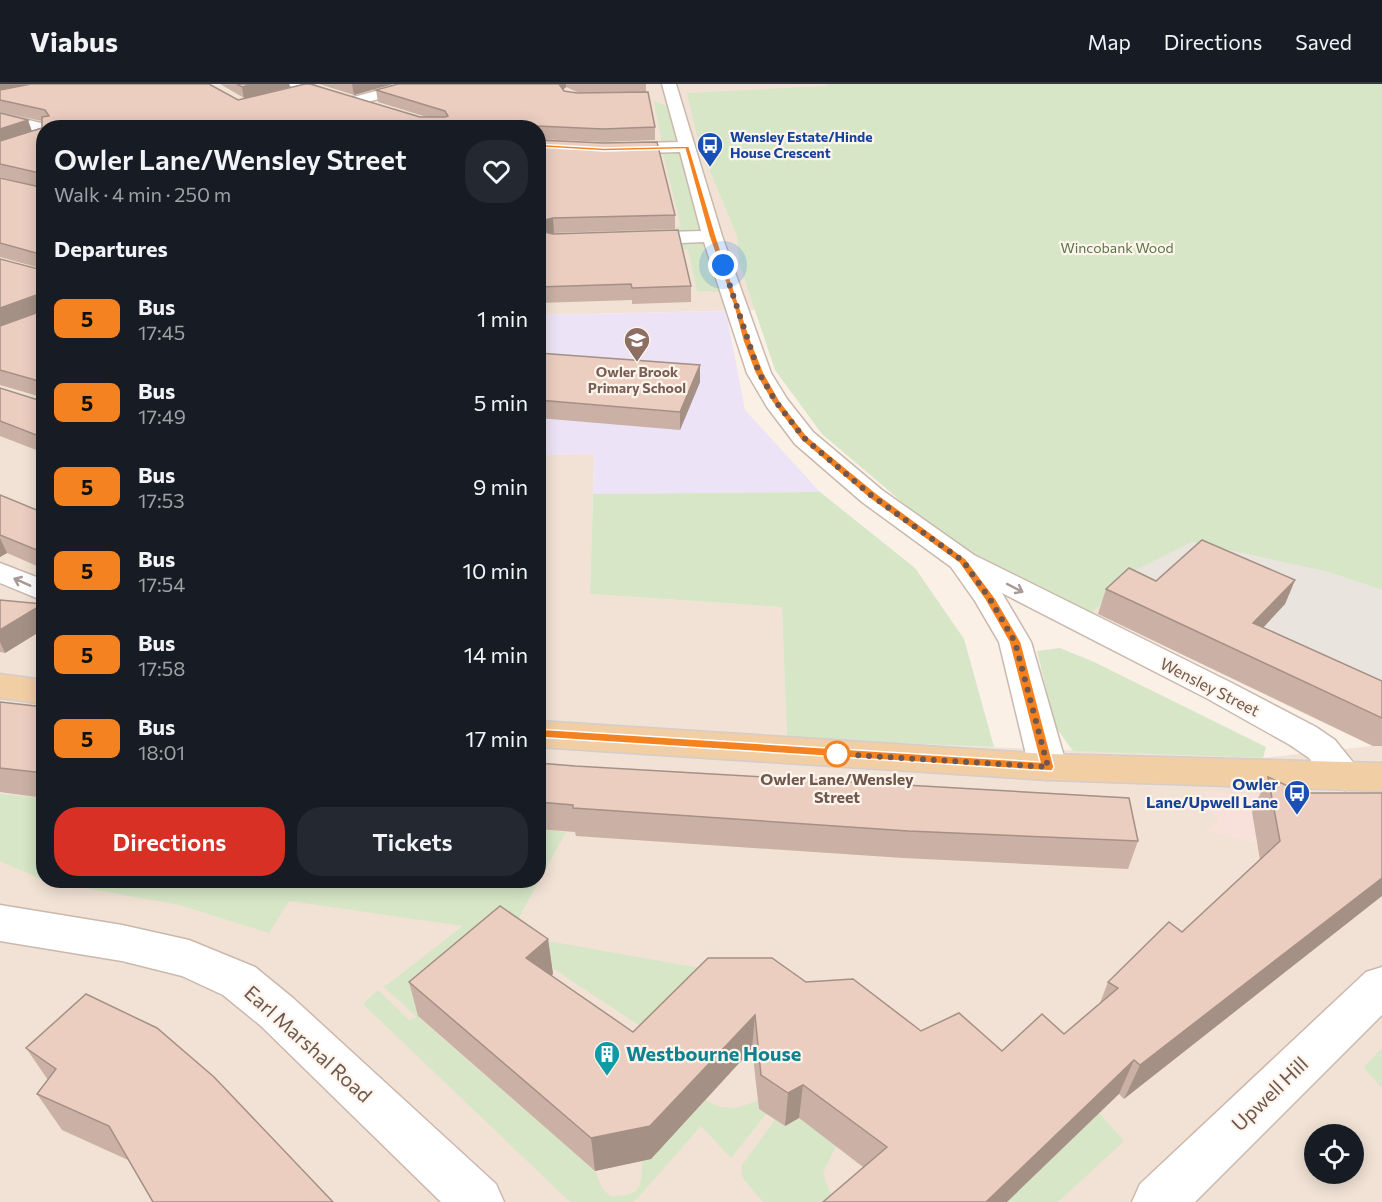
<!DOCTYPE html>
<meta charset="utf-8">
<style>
body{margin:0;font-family:Commissioner,sans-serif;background:#242831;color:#f1f3f6;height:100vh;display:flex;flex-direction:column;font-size:22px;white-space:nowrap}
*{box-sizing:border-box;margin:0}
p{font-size:20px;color:#9ea1a6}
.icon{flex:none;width:33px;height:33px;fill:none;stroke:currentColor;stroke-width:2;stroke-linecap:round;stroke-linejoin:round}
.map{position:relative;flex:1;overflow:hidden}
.sheet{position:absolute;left:36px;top:36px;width:510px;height:768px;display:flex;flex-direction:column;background:#171b24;border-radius:24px;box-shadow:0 3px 15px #0003}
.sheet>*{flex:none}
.badge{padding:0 12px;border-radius:9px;font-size:21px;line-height:39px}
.fabs{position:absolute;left:1304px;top:1040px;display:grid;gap:12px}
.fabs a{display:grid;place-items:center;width:60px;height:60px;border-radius:50%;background:#171b24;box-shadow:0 3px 15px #0003;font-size:30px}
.you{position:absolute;width:30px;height:30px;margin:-15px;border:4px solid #fff;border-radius:50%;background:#1a73e8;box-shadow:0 0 0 9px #1a73e833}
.map>.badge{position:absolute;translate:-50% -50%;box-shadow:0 0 0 3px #fff}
h2{padding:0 18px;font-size:22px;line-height:54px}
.round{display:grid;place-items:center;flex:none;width:63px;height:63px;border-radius:24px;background:#242831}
.headline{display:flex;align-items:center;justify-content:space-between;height:102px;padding:0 18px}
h1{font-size:28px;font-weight:600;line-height:45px}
.primary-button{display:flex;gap:12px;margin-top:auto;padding:12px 18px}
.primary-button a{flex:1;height:69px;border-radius:24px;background:#d93025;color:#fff;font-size:24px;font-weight:600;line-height:69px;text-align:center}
.primary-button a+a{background:#242831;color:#f1f3f6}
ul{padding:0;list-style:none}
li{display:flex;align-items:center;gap:18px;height:84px;padding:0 18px}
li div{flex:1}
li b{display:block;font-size:22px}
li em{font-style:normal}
li .badge{min-width:66px;font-weight:700;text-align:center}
header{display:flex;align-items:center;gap:36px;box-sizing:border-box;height:84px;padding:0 30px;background:#171b24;border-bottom:2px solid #363941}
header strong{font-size:28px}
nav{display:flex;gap:33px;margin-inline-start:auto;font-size:21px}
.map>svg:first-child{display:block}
.residential{fill:#f1e2d5;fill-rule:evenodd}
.commercial{fill:#f9e1db}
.industrial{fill:#eae4df}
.education{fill:#ede3f6}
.green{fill:#d6e6c6}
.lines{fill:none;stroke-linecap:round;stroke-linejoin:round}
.street-casing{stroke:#cab8ad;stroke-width:3}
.primary-casing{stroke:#d4cdca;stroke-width:3}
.street{fill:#fff;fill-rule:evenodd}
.primary{fill:#f2cea5;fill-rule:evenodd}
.wall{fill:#cbb1a5}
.shaded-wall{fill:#a59086}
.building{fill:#eccec0;stroke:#a59086;stroke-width:1.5}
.oneway{stroke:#a99a95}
.line{fill:#f58220;stroke:#fff;stroke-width:1.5}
.walk{stroke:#70574e;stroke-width:6;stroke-dasharray:0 10.8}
.stop-dot{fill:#fff;stroke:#f58220;stroke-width:3}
.labels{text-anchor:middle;stroke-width:4.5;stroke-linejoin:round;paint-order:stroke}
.far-transit-label{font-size:14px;font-weight:bold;fill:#164399;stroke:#fdf5ec;text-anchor:start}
.far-park-label{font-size:14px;fill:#587547;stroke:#fdf5ec}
.far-education-label{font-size:14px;font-weight:bold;fill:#785e54;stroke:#fdf5ec}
.street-label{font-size:16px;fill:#70574e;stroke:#fdf5ec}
.stop-label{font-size:16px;font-weight:bold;fill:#70574e;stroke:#fdf5ec}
.transit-label{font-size:16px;font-weight:bold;fill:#164399;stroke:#fdf5ec;text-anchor:end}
.near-street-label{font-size:20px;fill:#70574e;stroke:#fdf5ec}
.near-culture-label{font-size:20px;font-weight:bold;fill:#0d838f;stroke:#fdf5ec;text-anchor:start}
</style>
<header>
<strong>Viabus</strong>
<nav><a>Map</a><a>Directions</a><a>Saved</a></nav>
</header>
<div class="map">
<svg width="1382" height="1118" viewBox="0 0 1382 1118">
<rect width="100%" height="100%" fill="#faf0e6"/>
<!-- residential -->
<path class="residential" d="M0,0H827V2L700,64L737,152L739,179L755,226L539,231L538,44H44V796H538L539,371L594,370L590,510L782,523L787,655L1263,674L1372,662L1098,531L1089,532L1136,486L1382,599V716L1206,709L1220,736L1208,747L1257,759L1382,805V964L1363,983L1382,1004V1118H0ZM1314,1050H1353V1089H1314Z"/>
<!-- commercial -->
<path class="commercial" d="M1206,708L1382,716L1257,759L1207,747L1220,736L1206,720L1209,714Z"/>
<!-- industrial -->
<path class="industrial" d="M1192,458L1328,488L1382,506V599L1136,486Z"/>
<!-- education -->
<path class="education" d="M726,227L745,326L820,408L593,410L594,370L539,371L538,231Z"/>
<!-- green -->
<g class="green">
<path d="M827,0H1382V506L1328,488L1192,458L1136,486L1089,532L1012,495L928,440L822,350L775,286L739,179L737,152L700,64L687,9L827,2Z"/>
<path d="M654,17L667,22L676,56L662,60Z"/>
<path d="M663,69H678L682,72L721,208L697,207L688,165L617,166L616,147L681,143Z"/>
<path d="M820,408L915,484L964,555L994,663L787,655L782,523L590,510L593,410Z"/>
<path d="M1060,564L1094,578L1266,663L1263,674L1073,667L1055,642L1037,567Z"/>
<path d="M0,710L43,714V796L0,777Z"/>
<path d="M539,745L566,748L506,857L418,933L595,1087L602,1104L610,1112C640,1112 642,1106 642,1077L651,1075L706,1016C723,1028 740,1025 758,1016L759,1025L766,1030L731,1074L701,1042L634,1118H570L363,920L378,906L409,936L417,933L384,903L463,842L289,817L269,849L180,821L46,797L538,796Z"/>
<path d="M514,851L722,888L643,944L512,857Z"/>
<path d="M1382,964V1004L1363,983Z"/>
<path d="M1099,1029L1124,1057L1058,1118H1007Z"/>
<path d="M799,1034L836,1062L823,1089L829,1106L840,1118H763L742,1093V1081L775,1036L785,1042Z"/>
</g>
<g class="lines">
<!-- street casing -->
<g class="street-casing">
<g id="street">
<path d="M289,0H310L350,14L402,0H425L423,3L353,22L291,3Z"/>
<path d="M662,0H676L722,152L771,289L787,315L813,348L882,406L974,471L1232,599L1316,643L1335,656L1364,692L1358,702L1345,706L1332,702L1309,674L1290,661L1208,615L1002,509L1031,558L1067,683L1061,693L1048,696L1035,693L1029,683L999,558L975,517L951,483L862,418L795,360L767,323L747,289L704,158L634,161L627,159L624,155L627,151L634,149L701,147L680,68L604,70L538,67V57L604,60L678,58Z"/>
<path d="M0,29L49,41L51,44H44V49L0,39Z"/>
<path d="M0,479L44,496V517L0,499Z"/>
<path d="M0,821L122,841L189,856L255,883L293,914L496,1100L504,1118H441L261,942L223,911L182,892L122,877L0,857Z"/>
<path d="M1382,883V931L1195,1118H1132L1140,1100L1366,888Z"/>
</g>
</g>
<!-- primary casing -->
<g class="primary-casing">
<g id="primary">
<path d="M0,590L44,596V620L0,614Z"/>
<path d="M538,637L1048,670L1382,679V707L1048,696L538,663Z"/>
</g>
</g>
<!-- street -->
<use href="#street" class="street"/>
<!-- primary -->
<use href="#primary" class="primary"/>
</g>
<!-- wall -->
<g class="wall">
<path d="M0,0L238,16L244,14L220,0H289L290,3L267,9L420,33H427L378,18L376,6L398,0H646V8L579,9L566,3L563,6L564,7L655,43V56L604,58L538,55V44H44V369L0,352V304L38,316V312L0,301V175L38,185L40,184L0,173V94L40,103L0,93V29L28,36L32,47L42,44V37L0,28Z"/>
<path d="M319,0H393L354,11Z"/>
<path d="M538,56L675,131V145L554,149L551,150L691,202V218L632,220V216L538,219Z"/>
<path d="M538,269L700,281V298L680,346L538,334Z"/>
<path d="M0,411L44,429V485L7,469L0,473Z"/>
<path d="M1295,496L1285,520L1263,544L1382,597V662H1373L1098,530L1106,505L1156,497Z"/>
<path d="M0,516L43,520L44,521V545L5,569L0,568Z"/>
<path d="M0,618L44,623V714L0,708Z"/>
<path d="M538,679L1138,757L1128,785L903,774L576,752L575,748L538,745Z"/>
<path d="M1268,693L1303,709H1382L1124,1015L1119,1010L863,1083L799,1034L785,1042L759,1025L752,965L651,1075L595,1087L418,932L409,898L548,855L553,890L551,892L633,948L806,898L921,947L1002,967L1064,950L1100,919L1108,898L1182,848L1260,776L1252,728Z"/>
<path d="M86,910L128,1076L62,1046L37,1010L48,996L26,964Z"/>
</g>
<!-- shaded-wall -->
<g class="shaded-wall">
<path d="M0,0H32L0,7Z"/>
<path d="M252,0H289L290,3L244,15L242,3Z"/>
<path d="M352,0H393L354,11Z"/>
<path d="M557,0H566V3L558,10Z"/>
<path d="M28,36L32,48L0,59V45Z"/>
<path d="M553,134L554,149L546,151L541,142L545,136Z"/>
<path d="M39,210L44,227L0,243V224Z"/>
<path d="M700,281V298L680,346V328Z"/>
<path d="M0,454L7,469L0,473Z"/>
<path d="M1295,496L1285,520L1243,565L1253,539Z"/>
<path d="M43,520L44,545L5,569L0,558V546Z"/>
<path d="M1382,794V812L1124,1015L1140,981Z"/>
<path d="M548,855L553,890L532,909L526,874Z"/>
<path d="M755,931L752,965L651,1075L595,1087L591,1054Z"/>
<path d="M1134,976L1119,1010L1007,1118H986Z"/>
<path d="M803,1001L799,1034L785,1042L788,1009Z"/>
</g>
<!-- building -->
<g class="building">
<path d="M31,0H209L238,16L305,0H310L420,33H445L448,32L445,27L376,6L398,0H559L564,7L577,9L648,8L655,43L603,45L537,42L535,44H44V354L0,337V304L38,316L39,297L0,286V242L39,228V210L0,224V175L38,185L40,183V170L0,159V94L40,103V89L0,80V57L42,44V33L49,32L45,26L0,16V6Z"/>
<path d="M237,0H252L242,3Z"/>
<path d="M0,29L28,36L0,45Z"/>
<path d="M538,56L603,59L657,58L675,131L553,134L545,136L541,142L545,148L553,150L678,146L691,202L632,204L631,200L538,203Z"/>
<path d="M538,269L700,281L680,328L538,316Z"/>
<path d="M0,411L44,429V469L0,451Z"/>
<path d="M1202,456L1295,496L1253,539L1382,597V634L1106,505L1129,484L1156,497Z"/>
<path d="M0,516L43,520L0,546Z"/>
<path d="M0,618L44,623V689L0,684Z"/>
<path d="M538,679L575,682L1129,714L1138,757L908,747L573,724V721L538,718Z"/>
<path d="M1268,693L1303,709H1382V794L1140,981L1134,976L986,1118H823L887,1063L803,1001L788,1009L761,991L755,931L650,1042L591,1054L409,898L500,822L548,855L526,874L633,948L708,874H772L806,898L853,895L921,947L959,929L1002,967L1042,930L1064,950L1118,904L1108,898L1169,838L1182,848L1280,757Z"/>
<path d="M86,910L157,944L214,993L333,1118H153L109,1042L37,1010L56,985L26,964Z"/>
</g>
<!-- one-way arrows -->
<defs><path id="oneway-shaft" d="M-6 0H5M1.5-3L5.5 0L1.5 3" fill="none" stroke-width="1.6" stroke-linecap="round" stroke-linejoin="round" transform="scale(1.5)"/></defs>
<g class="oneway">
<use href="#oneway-shaft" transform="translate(22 498) rotate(-156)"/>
<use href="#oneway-shaft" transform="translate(1015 504) rotate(27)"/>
</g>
<!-- line -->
<path class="line" d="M536,60L604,64L689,62L716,152L751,257L764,289L780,317L807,352L876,409L966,475L996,515L1021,558L1054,683L1052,687L534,653L532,650L538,645L1040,678L1009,558L985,516L959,479L869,414L801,356L772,318L755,289L743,257L734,223L709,152L685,65L604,67L538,63Z"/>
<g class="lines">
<!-- walk -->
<path class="walk" d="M723,181L759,289L776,318L804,354L872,412L963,477L990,515L1015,558L1048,683L837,670"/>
</g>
<!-- icons -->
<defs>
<g id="bus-pin" transform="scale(1.35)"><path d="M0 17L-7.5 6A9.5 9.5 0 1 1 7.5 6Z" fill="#1a4fb4" stroke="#fdf5ec"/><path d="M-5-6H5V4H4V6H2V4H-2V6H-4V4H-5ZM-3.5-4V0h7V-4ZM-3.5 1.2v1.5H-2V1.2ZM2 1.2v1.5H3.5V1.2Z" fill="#fff"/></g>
<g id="school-pin" transform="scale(1.35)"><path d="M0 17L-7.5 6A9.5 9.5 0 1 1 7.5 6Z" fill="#8d6e63" stroke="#fdf5ec"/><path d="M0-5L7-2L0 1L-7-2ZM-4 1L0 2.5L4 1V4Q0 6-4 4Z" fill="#fff"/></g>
<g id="building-pin" transform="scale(1.35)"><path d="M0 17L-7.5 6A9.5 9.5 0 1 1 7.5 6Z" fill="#0f9aa8" stroke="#fdf5ec"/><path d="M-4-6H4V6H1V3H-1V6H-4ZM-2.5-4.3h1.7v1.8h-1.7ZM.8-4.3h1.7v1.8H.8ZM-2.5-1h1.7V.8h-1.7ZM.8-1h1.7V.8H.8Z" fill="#fff"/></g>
</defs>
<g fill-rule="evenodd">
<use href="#bus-pin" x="710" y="61"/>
<use href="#school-pin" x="637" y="256"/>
<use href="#bus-pin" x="1297" y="709"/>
<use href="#building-pin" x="607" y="970"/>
</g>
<!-- markers -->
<circle class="stop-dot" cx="837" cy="670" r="12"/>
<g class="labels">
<!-- far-transit labels -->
<g class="far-transit-label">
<text x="730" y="58">Wensley Estate/Hinde<tspan x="730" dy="16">House Crescent</tspan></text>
</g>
<!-- far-park labels -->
<g class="far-park-label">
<text x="1117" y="169">Wincobank Wood</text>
</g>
<!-- far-education labels -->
<g class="far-education-label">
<text x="637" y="293">Owler Brook<tspan x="637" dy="16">Primary School</tspan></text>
</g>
<!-- street labels -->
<g class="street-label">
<text transform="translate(1210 603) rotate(27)" y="6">Wensley Street</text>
</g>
<!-- stop labels -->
<g class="stop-label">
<text x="837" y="701">Owler Lane/Wensley<tspan x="837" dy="18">Street</tspan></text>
</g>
<!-- transit labels -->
<g class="transit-label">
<text x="1278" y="706">Owler<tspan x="1278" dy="18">Lane/Upwell Lane</tspan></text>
</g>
<!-- near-street labels -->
<g class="near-street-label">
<text transform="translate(308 960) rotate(42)" y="7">Earl Marshal Road</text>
<text transform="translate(1270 1010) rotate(-44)" y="7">Upwell Hill</text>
</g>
<!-- near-culture labels -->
<g class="near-culture-label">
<text x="626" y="977">Westbourne House</text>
</g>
</g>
</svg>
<div class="fabs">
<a><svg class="icon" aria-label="locate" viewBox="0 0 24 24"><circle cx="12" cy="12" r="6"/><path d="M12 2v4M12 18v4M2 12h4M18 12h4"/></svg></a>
</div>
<div class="you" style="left:723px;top:181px"></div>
<section class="sheet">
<div class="headline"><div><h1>Owler Lane/Wensley Street</h1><p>Walk · 4 min · 250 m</p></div><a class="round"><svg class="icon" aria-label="heart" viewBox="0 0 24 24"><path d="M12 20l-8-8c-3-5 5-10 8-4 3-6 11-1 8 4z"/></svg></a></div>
<h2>Departures</h2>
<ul>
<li><span class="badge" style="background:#f58220;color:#111">5</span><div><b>Bus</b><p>17:45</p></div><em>1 min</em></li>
<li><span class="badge" style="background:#f58220;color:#111">5</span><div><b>Bus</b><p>17:49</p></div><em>5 min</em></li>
<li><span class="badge" style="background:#f58220;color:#111">5</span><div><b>Bus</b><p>17:53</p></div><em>9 min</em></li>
<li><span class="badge" style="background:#f58220;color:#111">5</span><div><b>Bus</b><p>17:54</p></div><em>10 min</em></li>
<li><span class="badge" style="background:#f58220;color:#111">5</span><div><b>Bus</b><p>17:58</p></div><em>14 min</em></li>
<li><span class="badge" style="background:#f58220;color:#111">5</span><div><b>Bus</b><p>18:01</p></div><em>17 min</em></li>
</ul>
<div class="primary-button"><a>Directions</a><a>Tickets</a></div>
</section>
</div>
